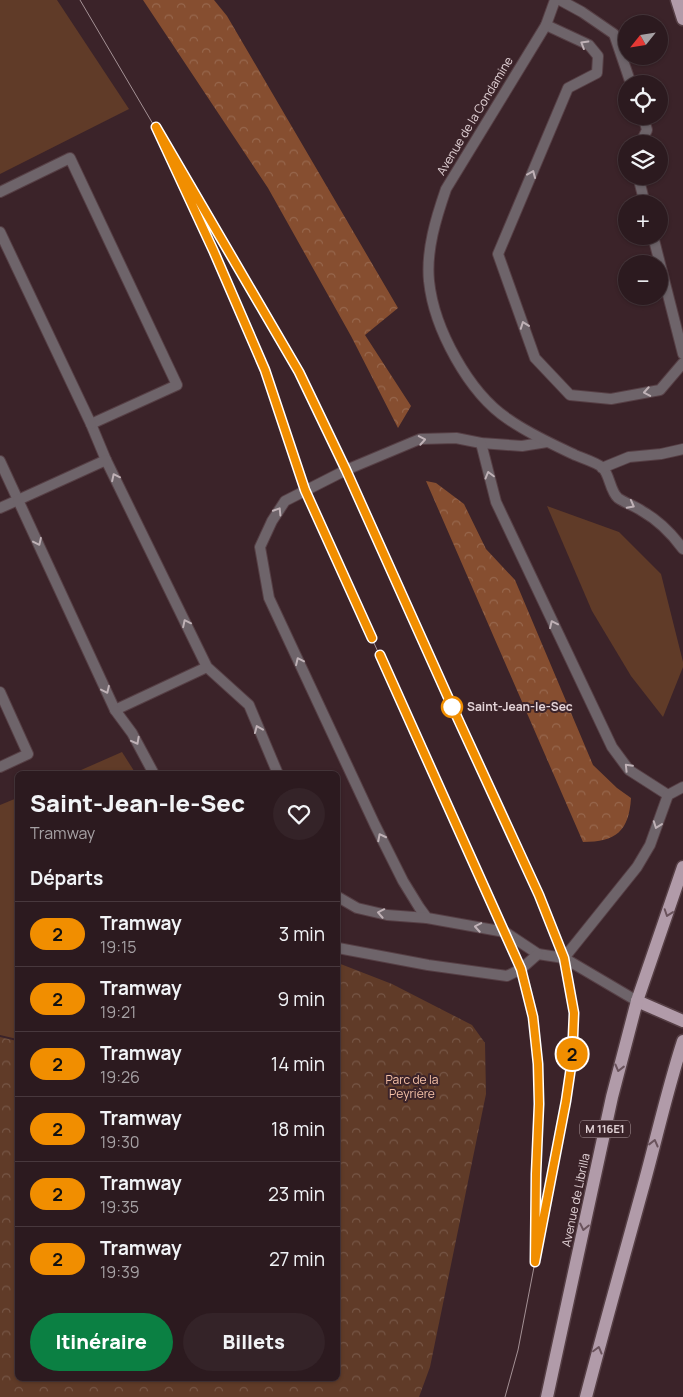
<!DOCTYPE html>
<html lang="fr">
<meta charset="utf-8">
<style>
body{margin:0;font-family:Manrope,sans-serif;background:#342328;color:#f1f3f6;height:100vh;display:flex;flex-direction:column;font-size:19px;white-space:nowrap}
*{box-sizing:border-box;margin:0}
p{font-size:16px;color:#a6a1a4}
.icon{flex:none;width:28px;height:28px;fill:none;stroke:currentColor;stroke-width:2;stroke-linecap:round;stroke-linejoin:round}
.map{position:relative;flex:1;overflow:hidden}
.drawer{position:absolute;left:15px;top:771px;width:325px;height:610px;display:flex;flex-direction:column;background:#2c1a1f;border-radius:8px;box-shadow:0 1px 4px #0004,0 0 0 1px #48383d}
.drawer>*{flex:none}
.badge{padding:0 10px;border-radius:16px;font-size:18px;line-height:32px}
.needle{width:32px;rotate:240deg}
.buttons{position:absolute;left:618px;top:15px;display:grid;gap:10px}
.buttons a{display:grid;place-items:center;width:50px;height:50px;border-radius:50%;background:#2c1a1f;box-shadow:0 1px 4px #0004,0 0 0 1px #48383d;font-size:25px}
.map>.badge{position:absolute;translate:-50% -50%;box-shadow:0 0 0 2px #fff}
h2{padding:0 15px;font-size:19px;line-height:45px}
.round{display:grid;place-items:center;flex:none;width:52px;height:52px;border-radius:26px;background:#342328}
.headline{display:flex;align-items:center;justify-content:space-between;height:85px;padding:0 15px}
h1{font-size:24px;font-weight:800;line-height:38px}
.button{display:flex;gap:10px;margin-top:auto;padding:10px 15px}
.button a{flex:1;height:58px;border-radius:30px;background:#0b8043;color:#fff;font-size:20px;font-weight:800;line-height:58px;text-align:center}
.button a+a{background:#342328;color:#f1f3f6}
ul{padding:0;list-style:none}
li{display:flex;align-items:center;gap:15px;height:65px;padding:0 15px;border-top:1px solid #48383d}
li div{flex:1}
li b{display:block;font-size:19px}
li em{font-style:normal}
li .badge{min-width:55px;font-weight:700;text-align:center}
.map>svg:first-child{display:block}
.green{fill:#603b28}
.forest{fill:url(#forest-crowns)}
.park{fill:url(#park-crowns)}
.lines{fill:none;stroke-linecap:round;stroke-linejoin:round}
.lane-casing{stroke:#563f45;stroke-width:12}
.street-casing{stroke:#563f45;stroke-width:12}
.primary-casing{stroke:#563f45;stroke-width:15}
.lane{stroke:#6e646a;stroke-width:10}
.street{stroke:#6e646a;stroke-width:10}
.primary{stroke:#b19ba9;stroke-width:12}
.tram{stroke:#a49195;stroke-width:1}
.oneway{stroke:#bfb1b6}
.oneway2{stroke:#6a535c}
.line-casing{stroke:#fff;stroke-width:11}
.line{stroke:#f18e00;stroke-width:8}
.stop-dot{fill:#fff;stroke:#f18e00;stroke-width:2.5}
.labels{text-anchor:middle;stroke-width:4;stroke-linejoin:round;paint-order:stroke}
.shield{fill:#3b2329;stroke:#b09ea2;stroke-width:1}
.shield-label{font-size:11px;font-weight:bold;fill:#e2d2d6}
.street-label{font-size:12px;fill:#e2d2d6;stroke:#3b2329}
.stop-label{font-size:12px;font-weight:bold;fill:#e2d2d6;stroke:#3b2329;text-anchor:start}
.park-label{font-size:12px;fill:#f6c2a8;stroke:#3b2329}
</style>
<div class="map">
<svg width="683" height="1397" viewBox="0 0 683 1397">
<defs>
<pattern id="forest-crowns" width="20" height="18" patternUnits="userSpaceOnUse" patternTransform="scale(1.25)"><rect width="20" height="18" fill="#864e30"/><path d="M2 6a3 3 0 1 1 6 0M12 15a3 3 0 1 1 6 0" fill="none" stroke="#97674d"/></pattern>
<pattern id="park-crowns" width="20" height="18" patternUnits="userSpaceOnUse" patternTransform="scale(1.25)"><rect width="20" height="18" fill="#603b28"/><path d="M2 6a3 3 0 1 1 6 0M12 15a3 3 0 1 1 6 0" fill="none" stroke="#765646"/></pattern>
</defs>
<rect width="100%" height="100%" fill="#3b2329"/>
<!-- green -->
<g class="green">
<path d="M0,0H57L129,109L0,174Z"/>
<path d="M547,506L619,532L661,574L683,662V667L663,717L631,676L592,611Z"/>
<path d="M122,752L136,774H72Z"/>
<path d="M17,798V1039L0,1035V805Z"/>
</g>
<!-- forest -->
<g class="forest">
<path d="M143,0H214L227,16L398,308L365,335L411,406L398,428L351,336L268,188Z"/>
<path d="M426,481L436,483L464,504L486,549L515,580L593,765L617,788L631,798C629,831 616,842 583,842Z"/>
</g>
<!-- park -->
<path class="park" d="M338,963L392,984L472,1025L485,1043L486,1094L430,1367L419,1397H0V1037L17,1041L18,1379H338Z"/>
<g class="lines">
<!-- lane casing -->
<g class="lane-casing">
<g id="lane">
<path d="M560,0L582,12L614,34L631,84"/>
<path d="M546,25L589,45L598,56L597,73L568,88L498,254L535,358L570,395L611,399L660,390L683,363"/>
<path d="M640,144L647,130L643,116"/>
<path d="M638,176L645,204"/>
<path d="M0,192L70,158L177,385L91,424L106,460"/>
<path d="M0,232L91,424"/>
<path d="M653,236L683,354"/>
<path d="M547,442L522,446L481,443L456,438L420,439L346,470L285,501L272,521L260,547L269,598L375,825L403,881L419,907L427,918L505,932L538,954L564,958L637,1001"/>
<path d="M481,443L496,502L612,747L629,770L668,795"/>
<path d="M0,461L18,500L0,508"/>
<path d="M207,667L115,710L18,500L106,460L207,667L249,705L278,774"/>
<path d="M0,692L28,754L0,767"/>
<path d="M115,710L132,733L154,774"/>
<path d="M338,897L357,908L387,915L427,918"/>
<path d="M338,948L428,965L507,976L521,969L538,954"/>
<path d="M564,958L637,867L650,845L668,795L683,787"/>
</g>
</g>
<!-- street casing -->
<g class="street-casing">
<g id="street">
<path d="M555,0L546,25L446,189C436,218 426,250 429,281C434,329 469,393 508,419C529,434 552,444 575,455C582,458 598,463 603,468C610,476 610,491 618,498C625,503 635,506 642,511C658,520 672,534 683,549"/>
<path d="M602,468L629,457L661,454L683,449"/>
</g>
</g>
<!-- primary casing -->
<g class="primary-casing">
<g id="primary">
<path d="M677,0L683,19"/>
<path d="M637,1001L683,1021"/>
<path d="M547,1397L612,1097L637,1001L683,867"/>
<path d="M586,1397C604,1328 623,1260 642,1191C656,1141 667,1090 683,1041"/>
</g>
</g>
<!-- lane -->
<use href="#lane" class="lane"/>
<!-- street -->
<use href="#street" class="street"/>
<!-- primary -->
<use href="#primary" class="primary"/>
<!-- tram -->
<g class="tram">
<path d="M80,0L299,372L346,470L452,707L539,895L564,958L574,1013L572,1060L566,1101L518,1350L505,1397"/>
<path d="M183,184L265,370L305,490L521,969L533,1017L538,1064L539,1104L535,1235"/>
</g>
</g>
<!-- one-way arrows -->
<defs><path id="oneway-chevron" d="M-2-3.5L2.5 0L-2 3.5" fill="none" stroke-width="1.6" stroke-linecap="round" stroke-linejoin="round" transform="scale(1.25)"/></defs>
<g class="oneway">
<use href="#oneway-chevron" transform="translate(584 44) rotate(-149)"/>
<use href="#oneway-chevron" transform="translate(532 174) rotate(-67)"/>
<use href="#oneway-chevron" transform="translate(524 325) rotate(-110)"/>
<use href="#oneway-chevron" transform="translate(647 392) rotate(170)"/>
<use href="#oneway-chevron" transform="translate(422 440) rotate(-10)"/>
<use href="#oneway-chevron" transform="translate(489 475) rotate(-105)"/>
<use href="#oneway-chevron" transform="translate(115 477) rotate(-116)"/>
<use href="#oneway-chevron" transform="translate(631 505) rotate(28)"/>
<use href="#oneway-chevron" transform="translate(278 511) rotate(-58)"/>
<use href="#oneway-chevron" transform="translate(38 542) rotate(65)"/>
<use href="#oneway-chevron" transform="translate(186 623) rotate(-116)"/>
<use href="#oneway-chevron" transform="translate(553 624) rotate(-115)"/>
<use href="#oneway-chevron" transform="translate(299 661) rotate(-115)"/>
<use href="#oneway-chevron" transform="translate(106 690) rotate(65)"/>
<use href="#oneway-chevron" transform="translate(258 729) rotate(-113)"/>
<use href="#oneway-chevron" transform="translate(136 741) rotate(62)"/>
<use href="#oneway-chevron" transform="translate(628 767) rotate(-134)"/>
<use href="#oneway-chevron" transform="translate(657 825) rotate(110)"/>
<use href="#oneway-chevron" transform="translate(381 837) rotate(-117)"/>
<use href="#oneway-chevron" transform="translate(381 913) rotate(-169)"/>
<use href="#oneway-chevron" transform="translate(478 927) rotate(-170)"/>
</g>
<g class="oneway2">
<use href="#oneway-chevron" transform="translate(668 913) rotate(109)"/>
<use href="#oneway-chevron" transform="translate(619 1068) rotate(104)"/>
<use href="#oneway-chevron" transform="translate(654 1143) rotate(-76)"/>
<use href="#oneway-chevron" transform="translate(584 1227) rotate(102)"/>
<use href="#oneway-chevron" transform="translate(598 1350) rotate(-75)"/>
</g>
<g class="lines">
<!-- line casing -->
<g class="line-casing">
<path id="line" d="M372,638L305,490L265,370L214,252L156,127L299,372L346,470L452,706L539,895L564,958L574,1013L572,1060L566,1101L535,1262L536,1174L539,1104L538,1064L533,1017L521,969L380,655"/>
</g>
<!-- line -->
<use href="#line" class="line"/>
</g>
<!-- markers -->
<circle class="stop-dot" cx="452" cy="707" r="10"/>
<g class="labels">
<!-- shield labels -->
<rect class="shield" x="580" y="1120.5" width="50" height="17" rx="4"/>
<g class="shield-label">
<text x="605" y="1133">M 116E1</text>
</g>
<!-- street labels -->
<g class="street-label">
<text transform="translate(475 116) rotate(-59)" y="4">Avenue de la Condamine</text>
<text transform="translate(576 1200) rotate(-78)" y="4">Avenue de Librilla</text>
</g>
<!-- stop labels -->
<g class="stop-label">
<text x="467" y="711">Saint-Jean-le-Sec</text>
</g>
<!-- park labels -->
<g class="park-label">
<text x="412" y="1084">Parc de la<tspan x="412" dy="14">Peyrière</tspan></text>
</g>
</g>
</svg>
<div class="buttons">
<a><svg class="needle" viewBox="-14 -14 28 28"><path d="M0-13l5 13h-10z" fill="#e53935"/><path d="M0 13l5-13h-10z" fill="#a6a1a4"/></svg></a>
<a><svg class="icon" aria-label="locate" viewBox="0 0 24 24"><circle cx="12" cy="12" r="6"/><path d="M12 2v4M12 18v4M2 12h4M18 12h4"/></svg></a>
<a><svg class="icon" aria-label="layers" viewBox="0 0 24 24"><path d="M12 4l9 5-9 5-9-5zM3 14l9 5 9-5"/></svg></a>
<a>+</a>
<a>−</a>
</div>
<b class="badge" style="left:572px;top:1054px;background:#f18e00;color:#111">2</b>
<section class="drawer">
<div class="headline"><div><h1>Saint-Jean-le-Sec</h1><p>Tramway</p></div><a class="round"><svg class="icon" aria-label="heart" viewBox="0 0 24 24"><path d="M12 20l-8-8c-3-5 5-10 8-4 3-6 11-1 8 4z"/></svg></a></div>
<h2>Départs</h2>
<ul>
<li><span class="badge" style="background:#f18e00;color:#111">2</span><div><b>Tramway</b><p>19:15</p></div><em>3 min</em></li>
<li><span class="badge" style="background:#f18e00;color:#111">2</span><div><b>Tramway</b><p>19:21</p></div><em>9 min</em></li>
<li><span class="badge" style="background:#f18e00;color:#111">2</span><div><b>Tramway</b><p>19:26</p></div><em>14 min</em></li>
<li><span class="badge" style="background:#f18e00;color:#111">2</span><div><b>Tramway</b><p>19:30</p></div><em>18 min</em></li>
<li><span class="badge" style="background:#f18e00;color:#111">2</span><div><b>Tramway</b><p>19:35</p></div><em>23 min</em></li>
<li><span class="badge" style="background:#f18e00;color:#111">2</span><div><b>Tramway</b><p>19:39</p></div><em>27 min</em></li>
</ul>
<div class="button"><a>Itinéraire</a><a>Billets</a></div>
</section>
</div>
